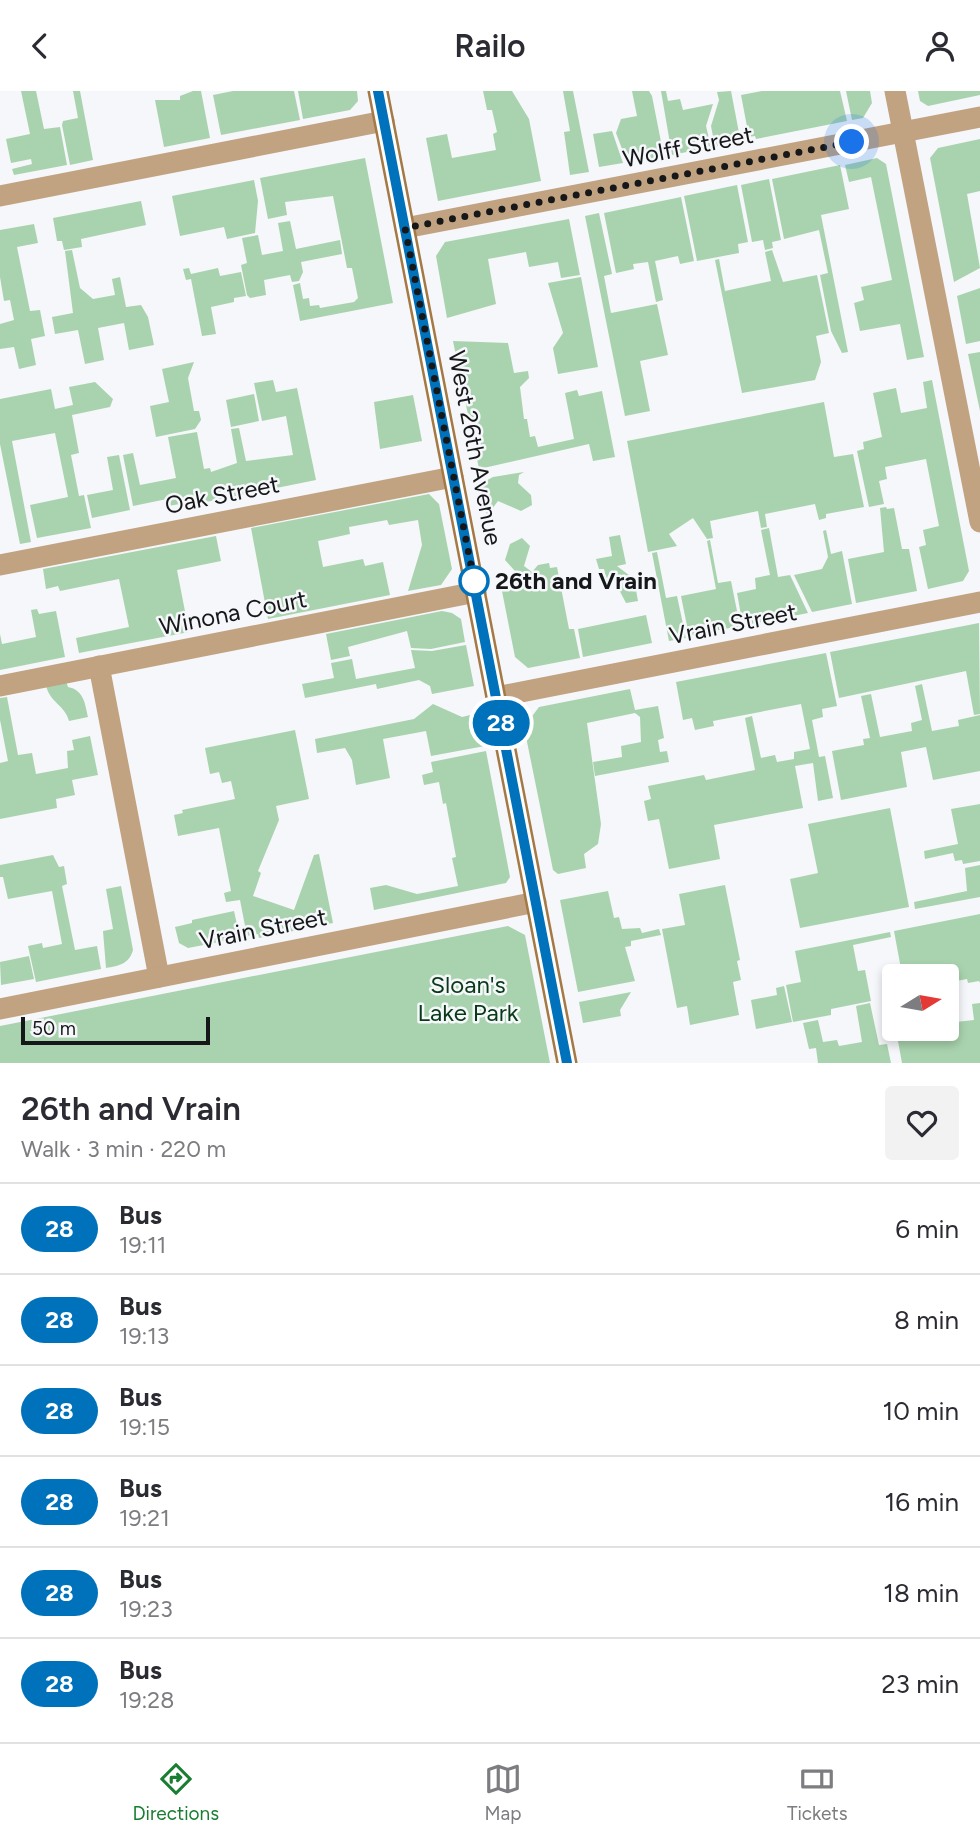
<!DOCTYPE html>
<meta charset="utf-8">
<style>
body{margin:0;font-family:Figtree,sans-serif;background:#f2f2f3;color:#2b2b33;height:100vh;display:flex;flex-direction:column;font-size:26px;white-space:nowrap}
*{box-sizing:border-box;margin:0}
p{font-size:23px;color:#7c7c81}
.icon{flex:none;width:38px;height:38px;fill:none;stroke:currentColor;stroke-width:2;stroke-linecap:round;stroke-linejoin:round}
.map{position:relative;height:972px;overflow:hidden}
.sheet{display:flex;flex-direction:column;background:#fff;flex:1}
.sheet>*{flex:none}
.badge{padding:0 14px;border-radius:23px;font-size:24px;line-height:46px}
.needle{width:46px;rotate:79deg}
.tools{position:absolute;left:882px;top:873px;display:grid;gap:14px}
.tools a{display:grid;place-items:center;width:77px;height:77px;border-radius:7px;background:#fff;box-shadow:0 4px 10px #0003;font-size:35px}
.scale{position:absolute;left:21px;bottom:18px;width:189px;box-sizing:border-box;padding-left:7px;border:4px solid #161718;border-top:0;font-size:19px;line-height:24px;white-space:nowrap;color:#161718;-webkit-text-stroke:5px #f5f7fa;paint-order:stroke}
.you{position:absolute;width:35px;height:35px;margin:-18px;border:5px solid #fff;border-radius:50%;background:#1a73e8;box-shadow:0 0 0 10px #1a73e833}
.map>.badge{position:absolute;translate:-50% -50%;box-shadow:0 0 0 4px #fff}
.round{display:grid;place-items:center;flex:none;width:74px;height:74px;border-radius:7px;background:#f2f2f3}
.head{display:flex;align-items:center;justify-content:space-between;height:119px;padding:0 21px}
h1{font-size:33px;font-weight:600;line-height:52px}
ul{padding:0;list-style:none}
li{display:flex;align-items:center;gap:21px;height:91px;padding:0 21px;border-top:2px solid #e1e1e2}
li div{flex:1}
li b{display:block;font-size:26px}
li em{font-style:normal}
li .badge{min-width:77px;font-weight:700;text-align:center}
header{display:flex;justify-content:space-between;align-items:center;height:91px;padding:0 21px;background:#fff;font-size:32px;font-weight:600}
.tabs{display:flex;justify-content:space-around;align-items:center;height:98px;border-top:2px solid #e1e1e2;background:#fff;font-size:19px;color:#7c7c81}
.tabs a{display:grid;justify-items:center;gap:4px}
.tabs .on{color:#197e31}
.map>svg:first-child{display:block}
.green{fill:#a9d3ae}
.lines{fill:none;stroke-linecap:round;stroke-linejoin:round}
.street{stroke:#c1a281;stroke-width:21}
.secondary{stroke:#a57945;stroke-width:21}
.line-casing{stroke:#fff;stroke-width:16}
.line{stroke:#0072bc;stroke-width:10}
.walk{stroke:#161718;stroke-width:7;stroke-dasharray:0 12.6}
.stop-dot{fill:#fff;stroke:#0072bc;stroke-width:3.5}
.labels{text-anchor:middle;stroke-width:5;stroke-linejoin:round;paint-order:stroke}
.street-label{font-size:24px;fill:#161718;stroke:#f5f7fa}
.stop-label{font-size:24px;font-weight:bold;fill:#161718;stroke:#f5f7fa;text-anchor:start}
.park-label{font-size:24px;fill:#083a17;stroke:#f5f7fa}
</style>
<header><svg class="icon" aria-label="back" viewBox="0 0 24 24"><path d="M15 5l-7 7 7 7"/></svg>Railo<svg class="icon" aria-label="person" viewBox="0 0 24 24"><circle cx="12" cy="8" r="4"/><path d="M4 21q1-7 8-7t8 7"/></svg></header>
<div class="map">
<svg width="980" height="972" viewBox="0 0 980 972">
<rect width="100%" height="100%" fill="#f5f7fa"/>
<!-- green -->
<g class="green">
<path d="M21,0H36L44,38L60,36L67,74L14,84L12,78L32,73L31,68L11,72L6,48L30,43Z"/>
<path d="M73,0H80L93,69L70,74L62,34L63,30L78,27Z"/>
<path d="M193,0H201L210,47L164,56L155,9H180V5Z"/>
<path d="M233,0H294L300,29L221,44L213,4Z"/>
<path d="M298,0H357L358,10L350,19L303,28Z"/>
<path d="M483,0H512L529,28L541,90L438,110L426,47L447,43L452,67L496,59L493,43L497,41L492,19H487Z"/>
<path d="M563,0H573L589,81L570,84L564,41L570,40Z"/>
<path d="M632,0H649L652,5L662,56L659,66L627,71L616,42L621,28L637,25Z"/>
<path d="M661,0H666L668,10L680,8L683,19L713,13L706,35L711,56L672,64Z"/>
<path d="M731,0L740,47L715,56L711,35L719,9L717,1Z"/>
<path d="M762,0H840L847,30L756,48L755,45L749,46L741,4Z"/>
<path d="M846,0H870L872,12L863,27L852,29Z"/>
<path d="M918,0H980V4L928,15L920,10Z"/>
<path d="M612,40L623,72L599,76L593,43Z"/>
<path d="M980,48V100L967,103L980,177L954,191L930,67L938,57Z"/>
<path d="M365,67L393,212L300,230L293,194L300,192L303,208L309,207L310,215L319,214L320,217L354,211L358,207L352,177H347L333,105L285,111L287,124L268,128L260,87Z"/>
<path d="M877,67L886,73L924,266L907,269L900,233L860,240L854,212L864,209L861,196L892,189L871,86L849,91L845,74Z"/>
<path d="M840,74L849,118L821,124L848,261L842,262L831,240L820,184L828,182L819,139L784,148L772,88Z"/>
<path d="M769,88L781,149L772,151L773,157L765,159L763,149L752,151L741,94Z"/>
<path d="M254,89L258,110L255,142L227,148L224,136L180,145L172,105Z"/>
<path d="M737,94L748,151L738,153L739,162L697,170L684,105Z"/>
<path d="M681,106L694,170L680,173L678,165L655,170L663,209L656,211L648,171L633,173L634,178L616,182L604,122Z"/>
<path d="M141,110L146,134L81,148L82,156L64,159L62,150H57L53,127Z"/>
<path d="M599,122L612,183L604,185L611,222L657,213L668,264L640,270L650,320L625,325L585,125Z"/>
<path d="M569,128L580,184L561,187L558,171L529,176L526,161L488,168L496,213L447,227L436,165L445,151Z"/>
<path d="M290,130L296,158L340,149L342,163L301,171L303,181L299,190L292,191L290,184L264,189L266,204L250,207L247,204L241,174L247,172L242,147L258,144L262,164L283,160L278,132Z"/>
<path d="M34,133L38,152L17,156L30,220L40,219L45,245L31,248L36,274L19,278L14,256L0,258V233L14,229L10,209L4,210L0,186V139Z"/>
<path d="M72,159L80,197L93,208L115,204L112,188L120,186L126,216L141,214L148,226L154,254L129,259L124,232L98,237L104,269L85,273L78,239L55,243L52,226L73,222L65,160Z"/>
<path d="M772,159L783,191L817,184L829,242L816,245L821,271L815,289L742,302L715,169L719,168L725,200L771,190L765,161Z"/>
<path d="M189,177L191,183L218,177L220,185L241,181L246,205L234,207V211L211,216L216,243L202,245L191,188L186,189L183,178Z"/>
<path d="M581,186L598,276L558,283L553,257L563,242L548,192Z"/>
<path d="M980,197V250L966,253L957,205Z"/>
<path d="M453,250L508,252L514,282L528,280L529,287L520,296L524,328H527L530,346L535,345L538,356L574,348L565,302L577,299L579,305L602,300L615,366L593,370L589,353L479,378Z"/>
<path d="M980,261V320L968,263Z"/>
<path d="M194,271L188,287L194,320H199L201,329L195,338L156,346L150,315L169,311L162,278Z"/>
<path d="M273,289L276,301L297,297L316,389L181,416L180,413L168,415L167,408L133,415L123,364L133,362L140,394L176,387L168,346L197,341L204,378L210,377L211,381L237,372L231,338L239,337L246,370L293,364L286,325L262,330L254,292Z"/>
<path d="M932,289L969,480L963,490L928,498L919,456L926,454L923,439L939,435L926,368L885,376L887,388L879,390L884,413L869,416L857,360L864,358L863,351L882,346L873,302L896,297L901,322L927,317L923,291Z"/>
<path d="M95,291L113,308L110,316L72,324L79,362L71,364L79,405L84,404L91,437L37,447L30,414L68,406L55,342L12,350L31,451L20,453L0,353V308L51,298L55,318L73,314L69,296Z"/>
<path d="M254,303L259,330L231,336L226,309Z"/>
<path d="M413,304L422,350L380,358L374,311Z"/>
<path d="M824,311L834,366L853,363L864,416L826,423V427L819,429L815,413L765,423L767,436L761,437L758,420L710,430L713,447L707,448L693,427L669,443L677,455L648,461L627,350Z"/>
<path d="M119,364L130,419L92,427L87,404L113,399L107,366Z"/>
<path d="M524,381L519,384L518,392L531,404L532,414L521,420L498,410L492,418L493,429L488,430L480,393L493,386Z"/>
<path d="M429,403L439,413L452,478L441,494L408,500L422,454L418,429L389,434L387,429L349,436L350,443L318,450L323,476L363,468L365,475L383,471L390,504L268,528L251,437Z"/>
<path d="M886,416L887,418L894,417L902,458H909L917,500L856,512L848,468L884,461L880,417Z"/>
<path d="M769,437L778,486L790,484L808,522L743,535L737,502L756,498L755,487L770,484L761,439Z"/>
<path d="M826,439L831,463L842,460L852,513L812,521L794,484L822,478L828,466L823,440Z"/>
<path d="M620,444L626,473L617,475L634,488L638,510L626,512L614,489L607,490L604,478H599L596,468L612,465L609,446Z"/>
<path d="M216,445L221,470L177,479L189,541L79,562L76,547L129,536L119,488L60,500L58,495L46,498L43,478Z"/>
<path d="M522,447L530,455L524,475L532,481L538,474L549,472L550,477L557,476L569,538H574L580,567L528,577L515,566L501,495L523,489L505,469L510,453Z"/>
<path d="M710,449L718,492L731,490L740,535L689,545L681,505L716,498L707,450Z"/>
<path d="M657,461L666,507L677,505L686,547L669,550L652,462Z"/>
<path d="M37,518L39,523L56,520L65,566L0,579V543L2,553L36,546L31,519Z"/>
<path d="M442,520L452,522L461,528L465,551L431,558L411,557L407,540L348,556L350,565L331,569L326,543Z"/>
<path d="M646,524L652,552L583,566L578,538Z"/>
<path d="M979,532L980,623L974,624L966,580L839,607L830,561Z"/>
<path d="M466,554L474,595L432,603L430,595L419,589L377,598L376,593L305,607L302,593L334,587L331,572L352,568L356,588L415,577L411,559L432,560Z"/>
<path d="M826,562L837,615L822,618L823,626L812,629L819,666L825,665L833,707L818,710L813,672L795,675L803,717L714,734L720,768L669,778L659,728L648,730L644,710L651,708L648,695L704,684L706,689L755,679L745,627L752,625L761,667L775,664L777,671L794,668V661L810,658L801,613L713,630L714,635L695,639L692,627L683,629L676,591Z"/>
<path d="M66,590L68,596C84,599 85,613 88,626L69,630C65,614 49,611 46,594Z"/>
<path d="M922,593L932,640L959,635L958,629L980,624V680L933,689L926,656L901,661L907,696L841,709L832,660L864,654L863,648L870,647L861,605L871,603L880,646L912,640L911,632L922,629L915,595Z"/>
<path d="M630,598L635,619L658,615L664,647L658,649L660,661L667,660L669,671L595,685L593,671L622,666L621,655L641,651L640,626L635,622L587,632L601,733L598,753L584,763L586,777L558,783L553,779L524,636L539,616Z"/>
<path d="M7,606L18,664L32,662L36,683L68,677L67,660L74,659L72,649L90,645L98,684L72,689L75,704L56,708L57,717L0,728V672L8,670L0,629V607Z"/>
<path d="M433,613L462,626L479,622L485,655L431,665L426,640L383,648L390,687L356,694L352,669L345,657L317,662L315,648L414,628Z"/>
<path d="M295,639L309,708L276,715L279,729L258,780L261,782L253,805L294,819L314,764L319,763L333,832L259,847L258,843L247,845L240,809L226,811L224,802L231,800L219,737L178,745L174,724L183,722L182,719L235,708L231,690L222,692L219,681L210,683L205,657Z"/>
<path d="M486,660L510,786L506,792L374,819L370,797L386,794L417,803L458,795L452,767L456,766L446,712L443,713L439,691L424,694L422,684L433,681L431,671Z"/>
<path d="M980,713V770L963,773L962,769L955,770L953,762L925,768L924,760L958,753L951,718Z"/>
<path d="M890,717L909,816L800,837L790,788L818,782L808,733Z"/>
<path d="M53,764L59,776L64,775L67,793L62,795L75,859L97,855L101,878L36,891L28,855L42,852L43,857L62,853L52,800L8,808L3,786H0V774Z"/>
<path d="M980,774V806L915,818L914,811L967,800L965,777Z"/>
<path d="M725,794L740,869L737,870L741,889L733,891L739,924L690,934L687,915L677,917L662,838L685,834L679,803Z"/>
<path d="M121,795L133,859C129,873 119,875 106,877L103,840L113,838L106,798Z"/>
<path d="M608,800L614,827L619,826L622,838L640,837L642,842L659,838L661,844L631,850V855L625,856L635,890L578,901L560,809Z"/>
<path d="M234,820L240,847L188,857L179,852L175,836L192,832V829Z"/>
<path d="M980,823V892L979,890L968,892L967,888L951,891L948,878L927,882V885H916L901,878L894,840Z"/>
<path d="M508,835L525,844L550,972H0V935Z"/>
<path d="M890,841L891,846L853,854L858,880L865,879L871,910L831,918V924L793,931L786,894L801,891L795,860Z"/>
<path d="M29,865L34,888L1,894L0,871Z"/>
<path d="M784,895L792,931L756,938L751,909L777,904L776,897Z"/>
<path d="M631,901L620,919L621,925L583,932L579,911Z"/>
<path d="M870,912L879,954L887,953L891,972H818L816,957L809,958L803,932L818,929L823,951L837,949L839,955L862,951L856,915Z"/>
<path d="M980,912V972H902L897,945L927,938H947V932L974,929L972,913Z"/>
</g>
<g class="lines">
<!-- street -->
<g class="street">
<path d="M895,0L980,431"/>
<path d="M0,105L384,30"/>
<path d="M405,137L980,26"/>
<path d="M0,474L453,386"/>
<path d="M99,575L159,886"/>
<path d="M0,595L476,501"/>
<path d="M496,606L980,511"/>
<path d="M0,918L536,811"/>
</g>
<!-- secondary -->
<path class="secondary" d="M378,0L567,972"/>
</g>
<g class="lines">
<!-- line casing -->
<g class="line-casing">
<path id="line" d="M378,0L567,972"/>
</g>
<!-- line -->
<use href="#line" class="line"/>
<!-- walk -->
<path class="walk" d="M474,490L476,500L405,137L852,51"/>
</g>
<!-- markers -->
<circle class="stop-dot" cx="474" cy="490" r="14"/>
<g class="labels">
<!-- street labels -->
<g class="street-label">
<text transform="translate(688 56) rotate(-11)" y="8">Wolff Street</text>
<text transform="translate(475 357) rotate(79)" y="8">West 26th Avenue</text>
<text transform="translate(222 404) rotate(-11)" y="8">Oak Street</text>
<text transform="translate(233 522) rotate(-11)" y="8">Winona Court</text>
<text transform="translate(733 533) rotate(-11)" y="8">Vrain Street</text>
<text transform="translate(263 838) rotate(-11)" y="8">Vrain Street</text>
</g>
<!-- stop labels -->
<g class="stop-label">
<text x="495" y="498">26th and Vrain</text>
</g>
<!-- park labels -->
<g class="park-label">
<text x="468" y="902">Sloan's<tspan x="468" dy="28">Lake Park</tspan></text>
</g>
</g>
</svg>
<div class="tools">
<a><svg class="needle" viewBox="-14 -14 28 28"><path d="M0-13l5 13h-10z" fill="#e53935"/><path d="M0 13l5-13h-10z" fill="#7c7c81"/></svg></a>
</div>
<div class="scale">50 m</div>
<div class="you" style="left:852px;top:51px"></div>
<b class="badge" style="left:501px;top:632px;background:#0072bc;color:#fff">28</b>
</div>
<section class="sheet">
<div class="head"><div><h1>26th and Vrain</h1><p>Walk · 3 min · 220 m</p></div><a class="round"><svg class="icon" aria-label="heart" viewBox="0 0 24 24"><path d="M12 20l-8-8c-3-5 5-10 8-4 3-6 11-1 8 4z"/></svg></a></div>
<ul>
<li><span class="badge" style="background:#0072bc;color:#fff">28</span><div><b>Bus</b><p>19:11</p></div><em>6 min</em></li>
<li><span class="badge" style="background:#0072bc;color:#fff">28</span><div><b>Bus</b><p>19:13</p></div><em>8 min</em></li>
<li><span class="badge" style="background:#0072bc;color:#fff">28</span><div><b>Bus</b><p>19:15</p></div><em>10 min</em></li>
<li><span class="badge" style="background:#0072bc;color:#fff">28</span><div><b>Bus</b><p>19:21</p></div><em>16 min</em></li>
<li><span class="badge" style="background:#0072bc;color:#fff">28</span><div><b>Bus</b><p>19:23</p></div><em>18 min</em></li>
<li><span class="badge" style="background:#0072bc;color:#fff">28</span><div><b>Bus</b><p>19:28</p></div><em>23 min</em></li>
</ul>
</section>
<nav class="tabs">
<a class="on"><svg class="icon" aria-label="directions" viewBox="0 0 24 24"><path d="M12 3l9 9-9 9-9-9zM9 14v-3h6M13 9l2 2-2 2"/></svg>Directions</a>
<a><svg class="icon" aria-label="map" viewBox="0 0 24 24"><path d="M3 6l6-2 6 2 6-2v14l-6 2-6-2-6 2zM9 4v14M15 6v14"/></svg>Map</a>
<a><svg class="icon" aria-label="tickets" viewBox="0 0 24 24"><path d="M3 7h18v10H3zM15 7v10"/></svg>Tickets</a>
</nav>
